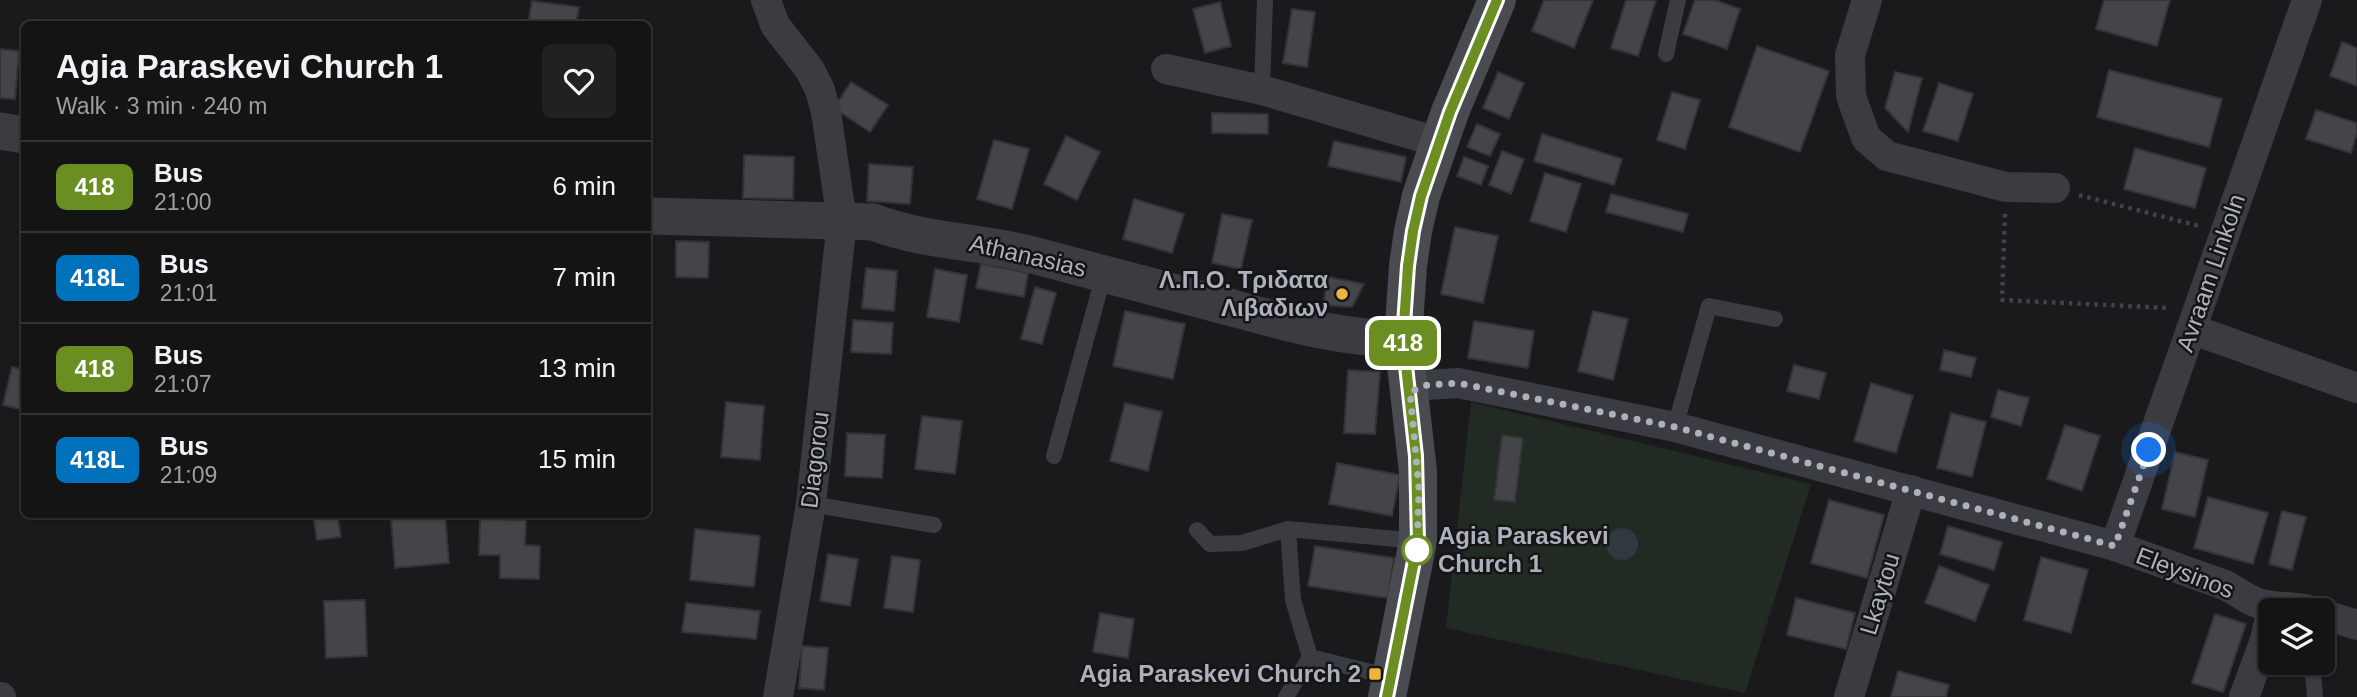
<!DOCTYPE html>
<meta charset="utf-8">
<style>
body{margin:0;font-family:Arial,sans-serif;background:#212122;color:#f1f3f6;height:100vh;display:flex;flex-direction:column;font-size:26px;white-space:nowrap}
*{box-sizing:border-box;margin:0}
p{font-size:23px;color:#9d9ea0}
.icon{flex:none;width:38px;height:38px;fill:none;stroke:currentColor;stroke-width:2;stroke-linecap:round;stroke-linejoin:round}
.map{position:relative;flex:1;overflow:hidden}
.side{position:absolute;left:21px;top:21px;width:630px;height:497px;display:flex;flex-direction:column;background:#141415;border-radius:10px;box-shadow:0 2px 5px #0004,0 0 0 2px #333334}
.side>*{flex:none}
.badge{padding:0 14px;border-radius:10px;font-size:24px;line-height:46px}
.fabs{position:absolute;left:2258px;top:598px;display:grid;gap:14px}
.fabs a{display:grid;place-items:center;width:77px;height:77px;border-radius:10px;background:#141415;box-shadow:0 2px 5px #0004,0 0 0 2px #333334;font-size:35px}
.you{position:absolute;width:35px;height:35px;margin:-18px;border:5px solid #fff;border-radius:50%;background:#1a73e8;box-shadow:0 0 0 10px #1a73e833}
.map>.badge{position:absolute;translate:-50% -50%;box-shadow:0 0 0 4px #fff}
.round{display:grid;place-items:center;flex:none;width:74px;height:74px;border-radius:10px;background:#212122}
.overview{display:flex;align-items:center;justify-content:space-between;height:119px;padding:0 35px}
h1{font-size:33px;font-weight:700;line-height:52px}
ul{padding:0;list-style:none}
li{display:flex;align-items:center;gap:21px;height:91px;padding:0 35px;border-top:2px solid #333334}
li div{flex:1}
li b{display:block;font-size:26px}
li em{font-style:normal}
li .badge{min-width:77px;font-weight:700;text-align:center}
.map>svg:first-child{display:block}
.green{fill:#212a23}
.water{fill:#303840}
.building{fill:#444549;stroke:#343438;stroke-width:2}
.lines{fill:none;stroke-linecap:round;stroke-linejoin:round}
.path{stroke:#414348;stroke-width:4.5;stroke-dasharray:3.5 5;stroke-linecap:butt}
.service{stroke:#3b3c41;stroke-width:16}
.minor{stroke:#3b3c41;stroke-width:30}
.tertiary{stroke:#3b3c41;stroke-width:37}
.secondary{stroke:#494b51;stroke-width:38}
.line-casing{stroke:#fff;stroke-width:16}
.line{stroke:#6b8e23;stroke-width:10}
.walk{stroke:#acb1bb;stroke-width:7;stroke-dasharray:0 12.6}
.poi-dot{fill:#edb440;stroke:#151517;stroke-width:2.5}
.stop-dot{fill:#fff;stroke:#6b8e23;stroke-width:3.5}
.labels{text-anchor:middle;stroke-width:5;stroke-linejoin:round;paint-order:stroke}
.street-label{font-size:24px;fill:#acb1bb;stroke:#151517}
.poi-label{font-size:24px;font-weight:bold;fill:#acb1bb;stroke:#151517;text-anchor:end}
.stop-label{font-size:24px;font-weight:bold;fill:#acb1bb;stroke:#151517;text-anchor:start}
</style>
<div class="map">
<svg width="2357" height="697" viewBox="0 0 2357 697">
<rect width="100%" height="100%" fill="#1a1a1c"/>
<!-- green -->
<path class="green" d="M1471,402L1811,484L1745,693L1446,628Z"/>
<!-- water -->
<circle class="water" cx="1622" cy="544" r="16"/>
<!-- building -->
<g class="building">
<path d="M1544,0H1593L1574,48L1532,31Z"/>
<path d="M1626,0H1656L1638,56L1611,48Z"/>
<path d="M1695,0H1715L1740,9L1727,49L1683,34Z"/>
<path d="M2104,0H2170L2157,46L2096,29Z"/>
<path d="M532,1L579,7L576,24H528Z"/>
<path d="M1220,2L1231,46L1205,53L1193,9Z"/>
<path d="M1292,9L1315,12L1307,67L1283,63Z"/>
<path d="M2342,42L2357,48V86L2330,76Z"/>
<path d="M1757,46L1829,71L1800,152L1729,127Z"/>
<path d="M0,49L19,51L15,99L0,98Z"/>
<path d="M2109,70L2222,99L2209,147L2097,117Z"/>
<path d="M1498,72L1524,83L1509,119L1483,108Z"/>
<path d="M1895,72L1922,78L1908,132L1885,108Z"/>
<path d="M851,82L888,105L870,132L834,108Z"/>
<path d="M1939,83L1973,94L1958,141L1923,131Z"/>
<path d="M1672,92L1700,100L1685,149L1657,140Z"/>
<path d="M2316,110L2357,123V133L2351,153L2306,139Z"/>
<path d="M1212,113L1268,114V134L1212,133Z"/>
<path d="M1477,124L1500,134L1490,156L1467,147Z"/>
<path d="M1542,134L1622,159L1614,185L1534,161Z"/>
<path d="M1066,136L1100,152L1077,200L1044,184Z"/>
<path d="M994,140L1029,149L1012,209L977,199Z"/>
<path d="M1334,141L1406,157L1401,182L1328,166Z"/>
<path d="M2135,148L2206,168L2195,208L2124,189Z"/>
<path d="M1502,151L1524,159L1511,194L1489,185Z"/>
<path d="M744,155L794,157L793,199L743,198Z"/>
<path d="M1464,157L1488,166L1481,185L1457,176Z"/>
<path d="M869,164L913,167L910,204L867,201Z"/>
<path d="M1545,173L1581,184L1566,232L1530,221Z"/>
<path d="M1611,194L1688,214L1683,232L1606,212Z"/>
<path d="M1134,199L1184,214L1172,253L1123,239Z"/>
<path d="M1222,214L1252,220L1241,269L1212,263Z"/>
<path d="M1455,227L1498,236L1483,303L1441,294Z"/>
<path d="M676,241L709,242L708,278L676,277Z"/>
<path d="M981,264L1028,273L1024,297L976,288Z"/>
<path d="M866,268L897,271L894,311L862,308Z"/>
<path d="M935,269L967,275L959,322L927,317Z"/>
<path d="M1328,277L1364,284L1352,307L1323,305Z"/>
<path d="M1035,287L1056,293L1042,344L1021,339Z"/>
<path d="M1125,311L1185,324L1173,379L1113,366Z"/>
<path d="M1593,311L1628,319L1613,380L1578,371Z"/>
<path d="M853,320L893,323L891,354L851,352Z"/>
<path d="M1474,321L1534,331L1528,368L1468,358Z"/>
<path d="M1944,350L1976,358L1971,377L1940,370Z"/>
<path d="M1794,365L1826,373L1819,399L1787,391Z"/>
<path d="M12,367L24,370V410L3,405Z"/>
<path d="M1348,370L1380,372L1375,434L1344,433Z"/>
<path d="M1871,383L1913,396L1896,453L1854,441Z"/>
<path d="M1998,390L2029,398L2021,426L1991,417Z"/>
<path d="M726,402L764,406L760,460L721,457Z"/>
<path d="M1125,403L1162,412L1148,471L1110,461Z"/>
<path d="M1951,413L1986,422L1972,477L1937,468Z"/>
<path d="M922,416L962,421L955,474L915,469Z"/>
<path d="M2065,425L2100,436L2082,491L2047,479Z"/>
<path d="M847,433L885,435L882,478L845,476Z"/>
<path d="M1502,435L1523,438L1515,502L1494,500Z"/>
<path d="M2175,452L2208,460L2195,517L2162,509Z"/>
<path d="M1337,463L1400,475L1392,516L1329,504Z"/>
<path d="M2208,497L2268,513L2253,564L2194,548Z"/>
<path d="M1829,500L1884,515L1867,578L1811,563Z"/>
<path d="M2282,511L2306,517L2292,570L2269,564Z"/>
<path d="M313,514H337L341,537L317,540Z"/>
<path d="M445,514L449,563L395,568L391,518Z"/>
<path d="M480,519L526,520L525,545L540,546L539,579L500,578V555H479Z"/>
<path d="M1948,526L2002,542L1994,570L1940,554Z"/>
<path d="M695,529L760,536L754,587L690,580Z"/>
<path d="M1315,546L1394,558L1388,598L1308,586Z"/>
<path d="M828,554L858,559L850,606L820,601Z"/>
<path d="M892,556L920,560L913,612L884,608Z"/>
<path d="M2041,557L2088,570L2071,633L2024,620Z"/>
<path d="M1939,566L1989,585L1975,621L1925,603Z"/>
<path d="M1796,598L1855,613L1846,649L1787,635Z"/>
<path d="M365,600L367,656L326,658L324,601Z"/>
<path d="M686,603L760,611L756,639L682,632Z"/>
<path d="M1100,613L1134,619L1128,658L1093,652Z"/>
<path d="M2215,614L2246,624L2223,692L2192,683Z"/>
<path d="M802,646L828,648L824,690L799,688Z"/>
<path d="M1898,671L1949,685L1946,697H1891Z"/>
</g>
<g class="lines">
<!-- path -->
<g class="path">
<path d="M2079,195L2199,226"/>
<path d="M2005,214L2002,300L2170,308"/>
</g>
<!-- service -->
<g class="service">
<path d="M1666,54L1678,0"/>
<path d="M1262,90L1265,0"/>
<path d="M1675,427L1709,306L1775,319"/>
<path d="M1054,456L1104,274"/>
<path d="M811,504L934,525"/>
<path d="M1197,530L1210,544L1242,543L1288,529L1418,541"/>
<path d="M1310,657L1391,677"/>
<path d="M2300,663L2313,674L2315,697"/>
<path d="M1286,697L1310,657L1293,600L1288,529"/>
</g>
<!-- minor -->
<g class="minor">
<path d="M766,0L775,25L810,70L820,90L826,112L842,221L811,504L778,697"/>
<path d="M1867,0L1850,55L1851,96L1866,138L1887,156L2006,187L2055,188"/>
<path d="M1166,69L1262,90L1441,143"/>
<path d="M2191,329L2357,388"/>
<path d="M1410,392L1427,385L1458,383L1675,427L2115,546L2225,585C2239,592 2250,603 2266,605C2282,608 2297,606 2312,611"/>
<path d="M2115,546L2307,0"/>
<path d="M2322,614L2357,625"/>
<path d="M0,697H1"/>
<path d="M1849,697L1911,490"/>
<path d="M2244,697L2265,640L2270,618"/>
</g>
<!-- tertiary -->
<g class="tertiary">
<path d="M0,131L24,135"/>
<path d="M648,216L873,222C922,241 977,241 1029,254C1094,271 1160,289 1225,306C1284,322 1341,339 1403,339"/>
</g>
<!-- secondary -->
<path class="secondary" d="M1387,697L1418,541V472L1403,339L1408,266L1413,231L1421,196L1450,112L1497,0"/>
</g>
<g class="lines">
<!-- line casing -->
<g class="line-casing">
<path id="line" d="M1387,697L1418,541L1416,456L1403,339L1408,266L1413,231L1421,196L1450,112L1497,0"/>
</g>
<!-- line -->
<use href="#line" class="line"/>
<!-- walk -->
<path class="walk" d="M1417,550L1419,489L1410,392L1427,385L1458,383L1675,427L2115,546L2149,450"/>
</g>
<!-- markers -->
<g class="poi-dot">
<circle cx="1342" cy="294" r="7"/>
<rect x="1368" y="667" width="14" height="14" rx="3.5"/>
</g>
<circle class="stop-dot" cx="1417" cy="550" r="14"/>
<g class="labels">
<!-- street labels -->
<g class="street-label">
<text transform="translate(1028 256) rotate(13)" y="8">Athanasias</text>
<text transform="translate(2211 273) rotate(-71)" y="8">Avraam Linkoln</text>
<text transform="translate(815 460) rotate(-83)" y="8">Diagorou</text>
<text transform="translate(2185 573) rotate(21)" y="8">Eleysinos</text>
<text transform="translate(1880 594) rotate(-73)" y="8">Lkaytou</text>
</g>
<!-- poi labels -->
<g class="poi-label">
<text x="1328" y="288">Λ.Π.Ο. Τριδατα<tspan x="1328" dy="28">Λιβαδιων</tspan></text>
<text x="1361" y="682">Agia Paraskevi Church 2</text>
</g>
<!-- stop labels -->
<g class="stop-label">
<text x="1438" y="544">Agia Paraskevi<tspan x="1438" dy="28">Church 1</tspan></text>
</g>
</g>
</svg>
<div class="fabs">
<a><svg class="icon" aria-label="layers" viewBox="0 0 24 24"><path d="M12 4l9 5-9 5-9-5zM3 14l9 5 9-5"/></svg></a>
</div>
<div class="you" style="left:2149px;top:450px"></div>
<b class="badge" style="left:1403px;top:343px;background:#6b8e23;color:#fff">418</b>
<section class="side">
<div class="overview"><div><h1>Agia Paraskevi Church 1</h1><p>Walk · 3 min · 240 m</p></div><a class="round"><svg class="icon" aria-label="heart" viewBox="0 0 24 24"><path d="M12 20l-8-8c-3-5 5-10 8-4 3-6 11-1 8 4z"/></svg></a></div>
<ul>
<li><span class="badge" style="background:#6b8e23;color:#fff">418</span><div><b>Bus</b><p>21:00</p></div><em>6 min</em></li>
<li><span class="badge" style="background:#0072bc;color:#fff">418L</span><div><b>Bus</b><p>21:01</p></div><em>7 min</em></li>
<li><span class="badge" style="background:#6b8e23;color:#fff">418</span><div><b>Bus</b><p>21:07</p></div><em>13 min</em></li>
<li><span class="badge" style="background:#0072bc;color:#fff">418L</span><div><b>Bus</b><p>21:09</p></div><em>15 min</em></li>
</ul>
</section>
</div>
